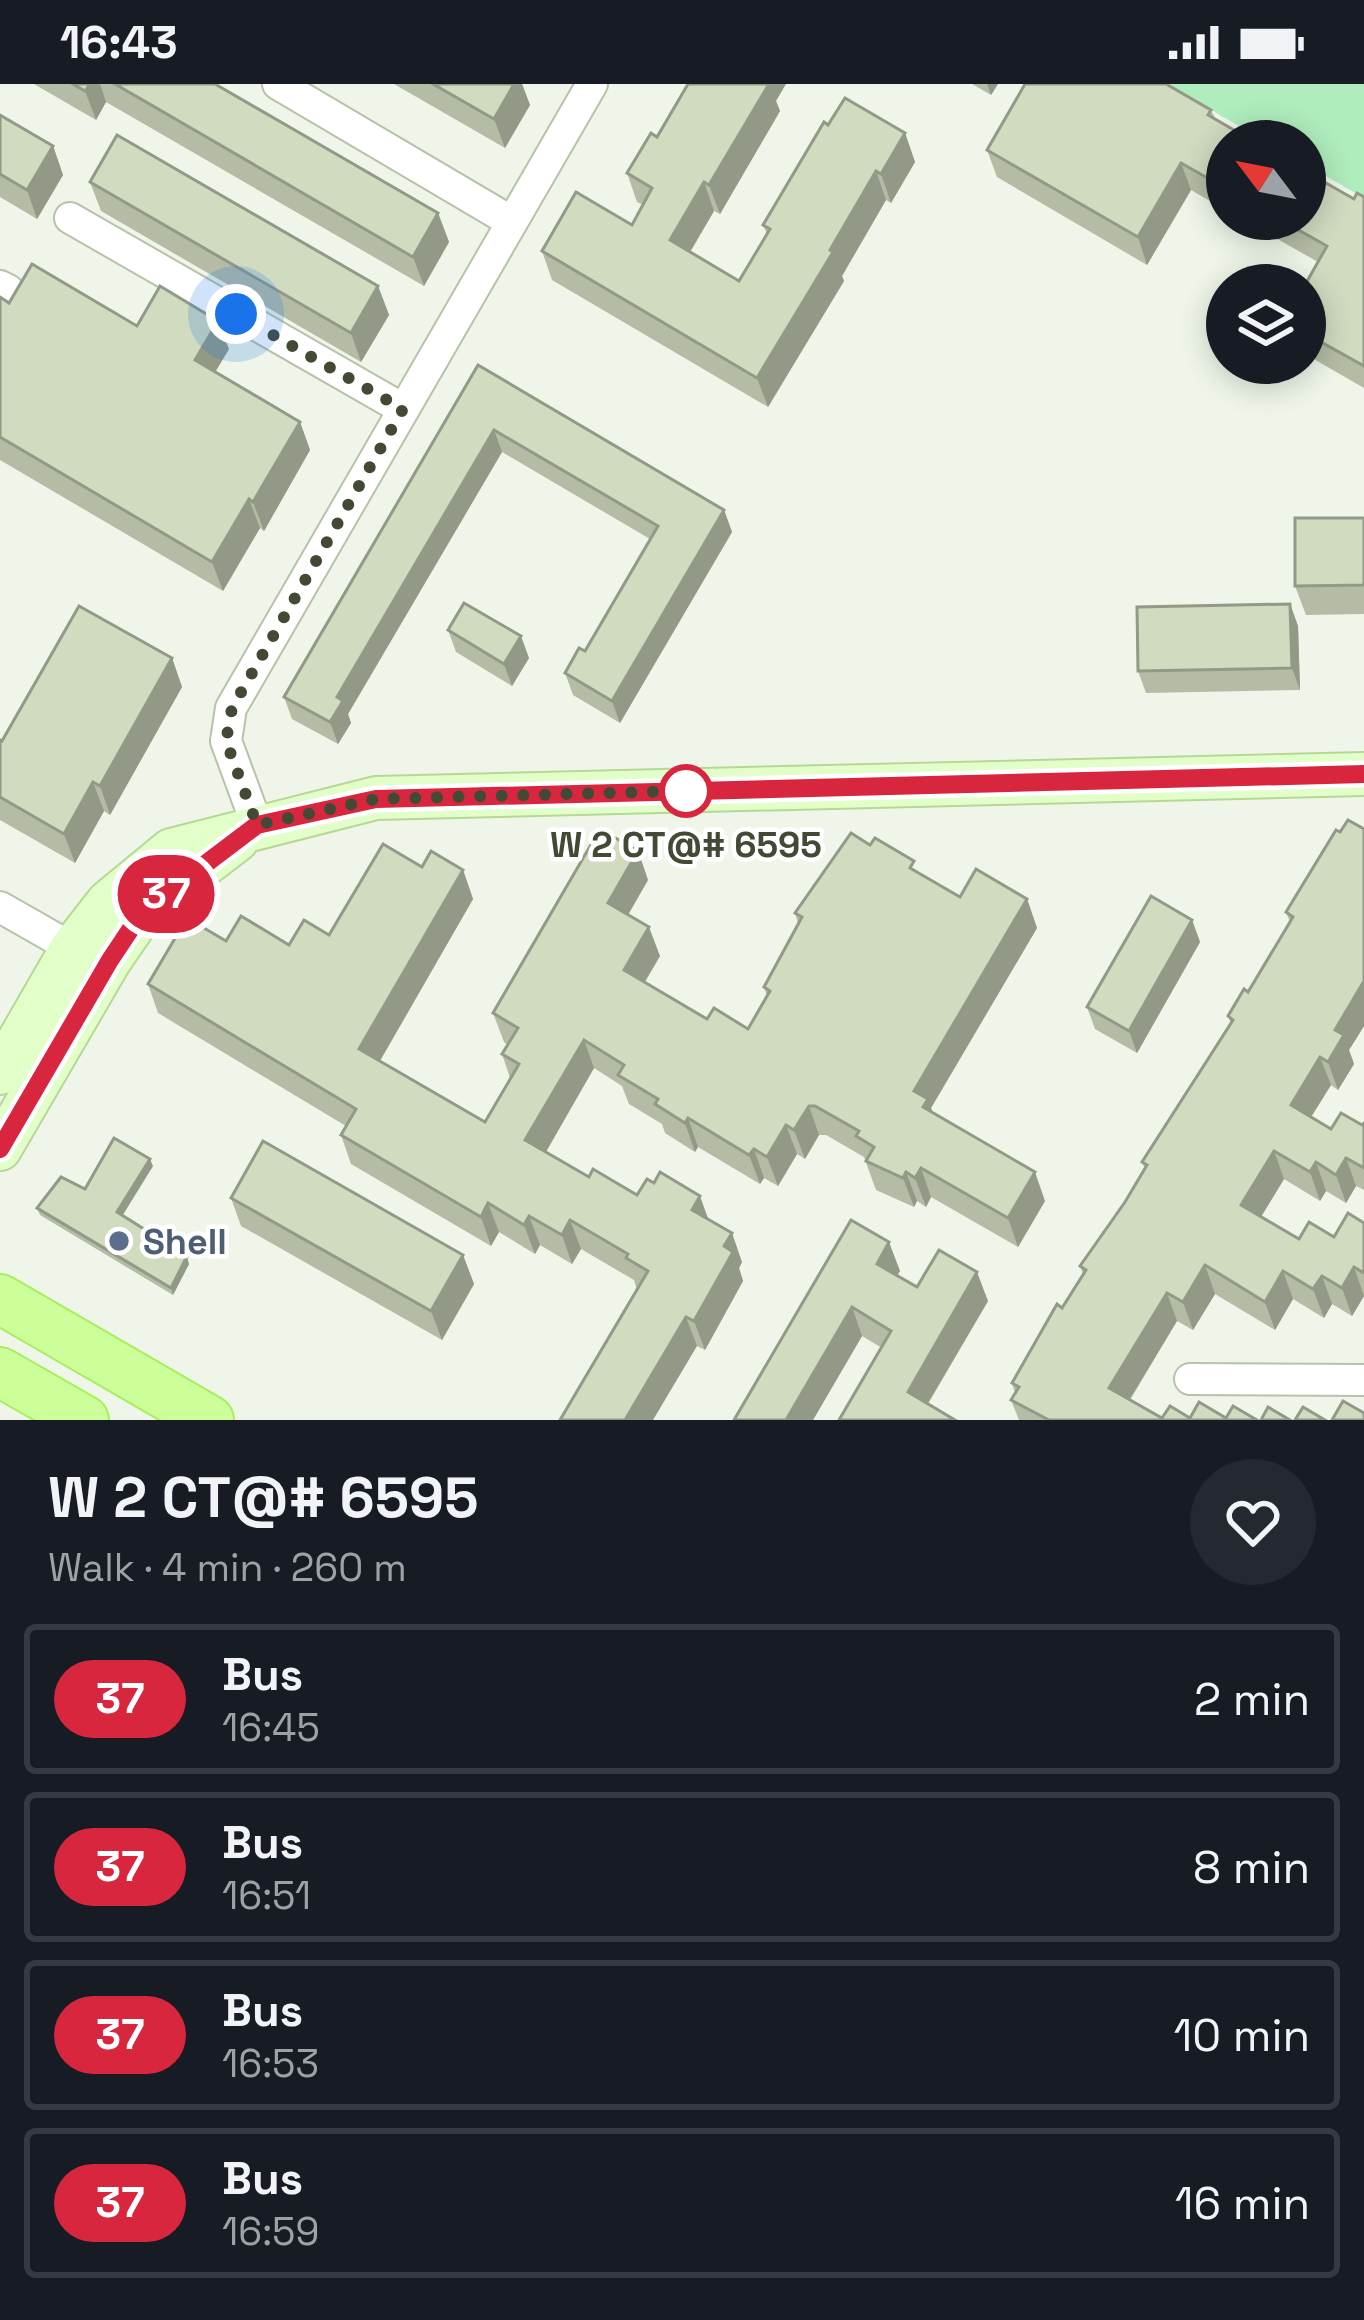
<!DOCTYPE html>
<meta charset="utf-8">
<style>
body{margin:0;font-family:"Space Grotesk",sans-serif;background:#242831;color:#f1f3f6;height:100vh;display:flex;flex-direction:column;font-size:45px;white-space:nowrap}
*{box-sizing:border-box;margin:0}
p{font-size:39px;color:#9ea1a6}
.icon{flex:none;width:66px;height:66px;fill:none;stroke:currentColor;stroke-width:2;stroke-linecap:round;stroke-linejoin:round}
.map{position:relative;height:1336px;overflow:hidden}
.panel{display:flex;flex-direction:column;background:#171b24;flex:1}
.panel>*{flex:none}
.badge{padding:0 24px;border-radius:39px;font-size:42px;line-height:78px}
.needle{width:78px;rotate:302deg}
.buttons{position:absolute;left:1206px;top:36px;display:grid;gap:24px}
.buttons a{display:grid;place-items:center;width:120px;height:120px;border-radius:50%;background:#171b24;box-shadow:0 6px 30px #0003;font-size:60px}
.you{position:absolute;width:60px;height:60px;margin:-30px;border:9px solid #fff;border-radius:50%;background:#1a73e8;box-shadow:0 0 0 18px #1a73e833}
.map>.badge{position:absolute;translate:-50% -50%;box-shadow:0 0 0 6px #fff}
.round{display:grid;place-items:center;flex:none;width:126px;height:126px;border-radius:63px;background:#242831}
.summary{display:flex;align-items:center;justify-content:space-between;height:204px;padding:0 48px}
h1{font-size:57px;font-weight:700;line-height:90px}
ul{padding:0;list-style:none}
li{display:flex;align-items:center;gap:36px;height:150px;margin:0 24px 18px;padding:0 24px;border:6px solid #363941;border-radius:12px}
li div{flex:1}
li b{display:block;font-size:45px}
li em{font-style:normal}
li .badge{min-width:132px;font-weight:700;text-align:center}
.status{display:flex;justify-content:space-between;align-items:center;height:84px;padding:0 60px;background:#171b24;direction:ltr}
.status svg{height:33px;fill:currentColor}
.map>svg:first-child{display:block}
.green{fill:#afedbd}
.lines{fill:none;stroke-linecap:round;stroke-linejoin:round}
.minor-casing{stroke:#b8c2aa;stroke-width:34}
.secondary-casing{stroke:#b5d995;stroke-width:46}
.primary-casing{stroke:#a8ee5f;stroke-width:52}
.minor{stroke:#fff;stroke-width:30}
.secondary{stroke:#e2ffca;stroke-width:42}
.primary{stroke:#cf9;stroke-width:48}
.wall{fill:#b4bca5}
.shaded-wall{fill:#929986}
.building{fill:#d1dbc0;stroke:#929986;stroke-width:3}
.line-casing{stroke:#fff;stroke-width:27}
.line{stroke:#d7263d;stroke-width:18}
.walk{stroke:#424a36;stroke-width:12;stroke-dasharray:0 21.6}
.stop-dot{fill:#fff;stroke:#d7263d;stroke-width:6}
.service-dot{fill:#5c6f8a;stroke:#fff;stroke-width:4.5}
.labels{text-anchor:middle;stroke-width:9;stroke-linejoin:round;paint-order:stroke}
.stop-label{font-size:36px;font-weight:bold;fill:#424a36;stroke:#fff}
.service-label{font-size:36px;font-weight:bold;fill:#4e5e75;stroke:#fff;text-anchor:start}
</style>
<div class="status"><b>16:43</b><svg viewBox="0 0 49 12"><path d="M0 12V9h3v3zM5 12V6h3v6zM10 12V3h3v9zM15 12V0h3v12zM26 1h20v11H26zM47 4h2v5h-2z"/></svg></div>
<div class="map">
<svg width="1364" height="1336" viewBox="0 0 1364 1336">
<rect width="100%" height="100%" fill="#eff6e9"/>
<!-- green -->
<path class="green" d="M1166,0H1364V114L1305,80V57H1265Z"/>
<g class="lines">
<!-- minor casing -->
<g class="minor-casing">
<g id="minor">
<path d="M278,0L512,138"/>
<path d="M70,134L403,325"/>
<path d="M0,202L8,206"/>
<path d="M257,741L226,657L231,624L592,0"/>
<path d="M0,823L72,864"/>
<path d="M1190,1295L1364,1296"/>
</g>
</g>
<!-- secondary casing -->
<g class="secondary-casing">
<g id="secondary">
<path d="M0,989L72,864L108,818L171,766L376,714L1364,690"/>
<path d="M0,1065L110,876L143,828L237,756"/>
</g>
</g>
<!-- primary casing -->
<g class="primary-casing">
<g id="primary">
<path d="M0,1215L209,1336"/>
<path d="M0,1288L84,1336"/>
</g>
</g>
<!-- minor -->
<use href="#minor" class="minor"/>
<!-- secondary -->
<use href="#secondary" class="secondary"/>
<!-- primary -->
<use href="#primary" class="primary"/>
</g>
<!-- wall -->
<g class="wall">
<path d="M34,0H215L438,129L449,158L424,202L106,18L96,36Z"/>
<path d="M394,0H522L530,21L505,64Z"/>
<path d="M972,0H998L991,11Z"/>
<path d="M776,17L780,27L720,130L714,127L690,168L739,197L767,150L763,141L828,41L905,49L915,78L891,119L886,116L842,192L844,197L768,323L552,196L542,167L632,141L643,121L637,118L627,89L657,53Z"/>
<path d="M1211,26L1227,57V127L1191,106L1147,181L997,93L987,66Z"/>
<path d="M0,31L53,62L63,91L37,135L0,113Z"/>
<path d="M90,98L378,202L389,231L361,278L101,127Z"/>
<path d="M1364,113V304L1305,270V201L1318,178L1242,135H1305L1354,115Z"/>
<path d="M0,213L9,219L137,242L229,265L215,288L300,338L310,366L264,447L260,444L223,507L0,376Z"/>
<path d="M478,281L724,426L732,448L620,639L573,611L565,589L585,567L650,455L502,368L348,630L351,639L338,660L292,635L284,613Z"/>
<path d="M1364,434V530L1306,531L1295,502Z"/>
<path d="M1290,520L1298,542L1300,606L1146,609L1138,587Z"/>
<path d="M448,546L529,574L512,602L456,568Z"/>
<path d="M172,574L182,603L110,731L104,727L75,779L0,736V656L2,657Z"/>
<path d="M1364,745V942L1349,966L1354,980L1338,1006L1331,1001L1311,1033L1331,1045L1362,1041L1364,1039V1106L1356,1102L1346,1119L1326,1107L1320,1117L1284,1095L1261,1133L1299,1155L1334,1153L1364,1139V1212L1352,1232L1332,1220L1324,1234L1293,1215L1275,1246L1215,1210L1193,1246L1177,1237L1130,1316L1162,1334H1226L1257,1336H1019L1011,1316L1015,1309L1012,1299L1083,1190L1080,1182L1125,1118L1145,1085L1142,1078L1231,940L1228,932L1248,908L1290,838L1286,828L1340,748Z"/>
<path d="M638,767L648,796L628,831L660,872L645,898L707,935L748,945L767,912L764,903L798,839L795,829L918,788L960,813L1027,815L1037,844L931,1024L933,1029L1045,1117L1018,1163L931,1113L926,1123L917,1117L914,1123L876,1106L864,1073L826,1051H819L805,1075L797,1070L778,1102L764,1094L760,1100L698,1063L695,1068L665,1049L662,1040L629,1020L622,1002L594,984L546,1068L589,1093L709,1136L742,1178L739,1184L743,1197L705,1266L697,1262L636,1203L634,1196L581,1165L572,1180L540,1161L535,1170L499,1148L491,1162L351,1080L341,1051L346,1042L158,929L148,900L226,857L289,861L329,851L422,783L463,786L473,815L380,977L485,1038L510,994L502,970L508,961L504,958L493,929Z"/>
<path d="M1192,836L1200,858L1137,969L1095,945L1087,923Z"/>
<path d="M153,1082L123,1131L189,1180L173,1211L40,1131L37,1124L85,1105Z"/>
<path d="M231,1114L463,1171L474,1200L442,1256L241,1142Z"/>
<path d="M851,1136L900,1187L897,1191L917,1203L988,1217L928,1320L839,1336L882,1264L862,1252L813,1336H734Z"/>
</g>
<!-- shaded-wall -->
<g class="shaded-wall">
<path d="M90,0H100L106,18L96,36L85,7Z"/>
<path d="M514,0H522L530,21L505,64L494,35Z"/>
<path d="M764,0H786L776,17L780,27L720,130L709,101Z"/>
<path d="M987,0H998L991,11Z"/>
<path d="M905,49L915,78L891,119L881,90Z"/>
<path d="M53,62L63,91L37,135L27,106Z"/>
<path d="M1181,79L1191,106L1147,181L1138,153Z"/>
<path d="M876,87L886,116L842,192L844,197L768,323L757,294Z"/>
<path d="M704,98L714,127L680,185L670,156Z"/>
<path d="M438,129L449,158L424,202L413,173Z"/>
<path d="M378,202L389,231L361,278L351,249Z"/>
<path d="M218,237L229,265L205,305L195,276Z"/>
<path d="M300,338L310,366L264,447L253,418Z"/>
<path d="M494,346L502,368L348,630L351,639L338,660L330,638L337,613Z"/>
<path d="M249,415L260,444L223,507L212,478Z"/>
<path d="M724,426L732,448L620,639L612,617Z"/>
<path d="M1290,520L1298,542L1300,606L1292,584Z"/>
<path d="M521,552L529,574L512,602L504,580Z"/>
<path d="M172,574L182,603L110,731L100,702Z"/>
<path d="M93,698L104,727L75,779L64,750Z"/>
<path d="M638,767L648,796L618,848L608,819Z"/>
<path d="M463,786L473,815L370,994L359,965Z"/>
<path d="M1027,815L1037,844L931,1024L939,1044L934,1052L914,1007Z"/>
<path d="M1192,836L1200,858L1137,969L1129,947Z"/>
<path d="M649,843L660,872L635,914L624,886Z"/>
<path d="M1364,897V942L1349,966L1354,980L1338,1006L1328,978L1335,946Z"/>
<path d="M584,956L594,984L536,1085L525,1056Z"/>
<path d="M1320,973L1331,1001L1301,1049L1291,1021Z"/>
<path d="M809,1022L819,1051L805,1075L794,1046Z"/>
<path d="M688,1034L698,1063L695,1068L685,1039Z"/>
<path d="M786,1041L797,1070L778,1102L767,1073Z"/>
<path d="M754,1065L764,1094L760,1100L749,1071Z"/>
<path d="M1274,1067L1284,1095L1251,1149L1241,1121Z"/>
<path d="M1346,1074L1356,1102L1346,1119L1336,1091Z"/>
<path d="M150,1075L153,1082L120,1135L117,1128Z"/>
<path d="M1316,1078L1326,1107L1320,1117L1310,1088Z"/>
<path d="M921,1084L931,1113L926,1123L915,1094Z"/>
<path d="M906,1088L917,1117L914,1123L903,1094Z"/>
<path d="M1035,1088L1045,1117L1018,1163L1008,1134Z"/>
<path d="M700,1112L710,1140L692,1126Z"/>
<path d="M488,1119L499,1148L491,1162L481,1133Z"/>
<path d="M529,1132L540,1161L535,1170L524,1141Z"/>
<path d="M570,1136L581,1165L572,1180L562,1151Z"/>
<path d="M732,1149L742,1178L739,1184L743,1197L705,1266L694,1237L724,1162Z"/>
<path d="M889,1158L900,1187L887,1208L877,1180Z"/>
<path d="M463,1171L474,1200L442,1256L431,1227Z"/>
<path d="M187,1172L189,1180L173,1211L171,1204Z"/>
<path d="M1205,1181L1215,1210L1193,1246L1183,1218Z"/>
<path d="M1354,1183L1364,1212L1352,1232L1342,1204Z"/>
<path d="M1283,1187L1293,1215L1275,1246L1265,1218Z"/>
<path d="M977,1188L988,1217L918,1336L908,1308Z"/>
<path d="M1322,1192L1332,1220L1324,1234L1313,1205Z"/>
<path d="M1167,1209L1177,1237L1119,1333L1109,1304Z"/>
<path d="M852,1223L862,1252L813,1336H786Z"/>
<path d="M686,1233L697,1262L653,1336H625Z"/>
</g>
<!-- building -->
<g class="building">
<path d="M73,0H90L85,7Z"/>
<path d="M115,0H215L438,129L413,173Z"/>
<path d="M433,0H514L494,35Z"/>
<path d="M688,0H769L709,101L704,98L670,156L739,197L770,145L763,141L824,38L828,41L845,14L905,49L881,90L876,87L830,166L833,168L757,294L542,167L576,108L632,141L652,104L627,89L651,49L657,53Z"/>
<path d="M1025,0H1166L1211,26L1208,31L1253,57H1227V105L1181,79L1138,153L987,66Z"/>
<path d="M0,31L53,62L27,106L0,90Z"/>
<path d="M117,51L378,202L351,249L90,98Z"/>
<path d="M1305,87L1354,115L1357,109L1364,113V282L1305,249V201L1327,162L1279,135H1305Z"/>
<path d="M32,180L137,242L160,202L218,237L195,276L300,338L253,418L249,415L212,478L0,353V213L9,219Z"/>
<path d="M478,281L724,426L612,617L565,589L579,564L585,567L658,442L494,346L337,613L343,617L330,638L284,613Z"/>
<path d="M1295,434H1364V501L1295,502Z"/>
<path d="M464,519L521,552L504,580L448,546Z"/>
<path d="M1290,520L1292,584L1138,587L1137,523Z"/>
<path d="M79,522L172,574L100,702L93,698L64,750L0,713V656L2,657Z"/>
<path d="M1348,736L1364,745V897L1335,946L1344,951L1328,978L1320,973L1291,1021L1331,1045L1341,1029L1362,1041L1364,1039V1084L1346,1074L1336,1091L1316,1078L1310,1088L1274,1067L1241,1121L1299,1155L1309,1138L1334,1153L1348,1129L1364,1139V1189L1354,1183L1342,1204L1322,1192L1313,1205L1283,1187L1265,1218L1205,1181L1183,1218L1167,1209L1109,1304L1162,1334L1170,1322L1190,1334L1199,1318L1226,1334L1233,1322L1257,1336H1049L1011,1316L1019,1303L1012,1299L1057,1220L1062,1224L1086,1186L1080,1182L1125,1118L1147,1081L1142,1078L1233,936L1228,932L1244,905L1248,908L1293,833L1286,828L1336,746L1340,748Z"/>
<path d="M600,745L638,767L608,819L649,843L624,886L707,935L714,924L748,945L770,907L764,903L802,833L795,829L851,749L870,761L875,754L914,777L910,784L960,813L976,785L1027,815L914,1007L928,1015L923,1023L1035,1088L1008,1134L921,1084L915,1094L906,1088L903,1094L866,1077L874,1063L856,1052L859,1047L815,1022H809L794,1046L786,1041L767,1073L754,1065L749,1071L688,1034L685,1039L655,1020L658,1015L618,991L624,981L584,956L525,1056L589,1093L593,1085L637,1111L647,1095L654,1099L660,1088L700,1112L692,1126L732,1149L724,1162L733,1168L694,1237L686,1233L625,1336H560L648,1187L626,1174L628,1170L570,1136L562,1151L529,1132L524,1141L488,1119L481,1133L341,1051L356,1025L148,900L187,834L226,857L241,832L289,861L304,836L329,851L383,760L422,783L431,767L463,786L359,965L485,1038L519,980L502,970L518,944L493,929Z"/>
<path d="M1151,812L1192,836L1129,947L1087,923Z"/>
<path d="M114,1054L150,1075L117,1128L187,1172L171,1204L37,1124L61,1093L85,1105Z"/>
<path d="M263,1057L463,1171L431,1227L231,1114Z"/>
<path d="M851,1136L889,1158L877,1180L917,1203L939,1166L977,1188L908,1308L955,1336H839L891,1247L852,1223L786,1336H734Z"/>
<path d="M1343,1317L1364,1329V1336H1332Z"/>
<path d="M1268,1323L1290,1336H1261Z"/>
<path d="M1303,1323L1325,1336H1295Z"/>
</g>
<g class="lines">
<!-- line casing -->
<g class="line-casing">
<path id="line" d="M0,1065L110,876L142,828L257,741L376,715L1364,690"/>
</g>
<!-- line -->
<use href="#line" class="line"/>
<!-- walk -->
<path class="walk" d="M236,230L403,325L232,624L226,657L257,741L376,715L686,707"/>
</g>
<!-- markers -->
<circle class="stop-dot" cx="686" cy="707" r="24"/>
<circle class="service-dot" cx="119" cy="1157" r="12"/>
<g class="labels">
<!-- stop labels -->
<g class="stop-label">
<text x="686" y="773">W 2 CT@# 6595</text>
</g>
<!-- service labels -->
<g class="service-label">
<text x="143" y="1170">Shell</text>
</g>
</g>
</svg>
<div class="buttons">
<a><svg class="needle" viewBox="-14 -14 28 28"><path d="M0-13l5 13h-10z" fill="#e53935"/><path d="M0 13l5-13h-10z" fill="#9ea1a6"/></svg></a>
<a><svg class="icon" aria-label="layers" viewBox="0 0 24 24"><path d="M12 4l9 5-9 5-9-5zM3 14l9 5 9-5"/></svg></a>
</div>
<div class="you" style="left:236px;top:230px"></div>
<b class="badge" style="left:166px;top:810px;background:#d7263d;color:#fff">37</b>
</div>
<section class="panel">
<div class="summary"><div><h1>W 2 CT@# 6595</h1><p>Walk · 4 min · 260 m</p></div><a class="round"><svg class="icon" aria-label="heart" viewBox="0 0 24 24"><path d="M12 20l-8-8c-3-5 5-10 8-4 3-6 11-1 8 4z"/></svg></a></div>
<ul>
<li><span class="badge" style="background:#d7263d;color:#fff">37</span><div><b>Bus</b><p>16:45</p></div><em>2 min</em></li>
<li><span class="badge" style="background:#d7263d;color:#fff">37</span><div><b>Bus</b><p>16:51</p></div><em>8 min</em></li>
<li><span class="badge" style="background:#d7263d;color:#fff">37</span><div><b>Bus</b><p>16:53</p></div><em>10 min</em></li>
<li><span class="badge" style="background:#d7263d;color:#fff">37</span><div><b>Bus</b><p>16:59</p></div><em>16 min</em></li>
</ul>
</section>
